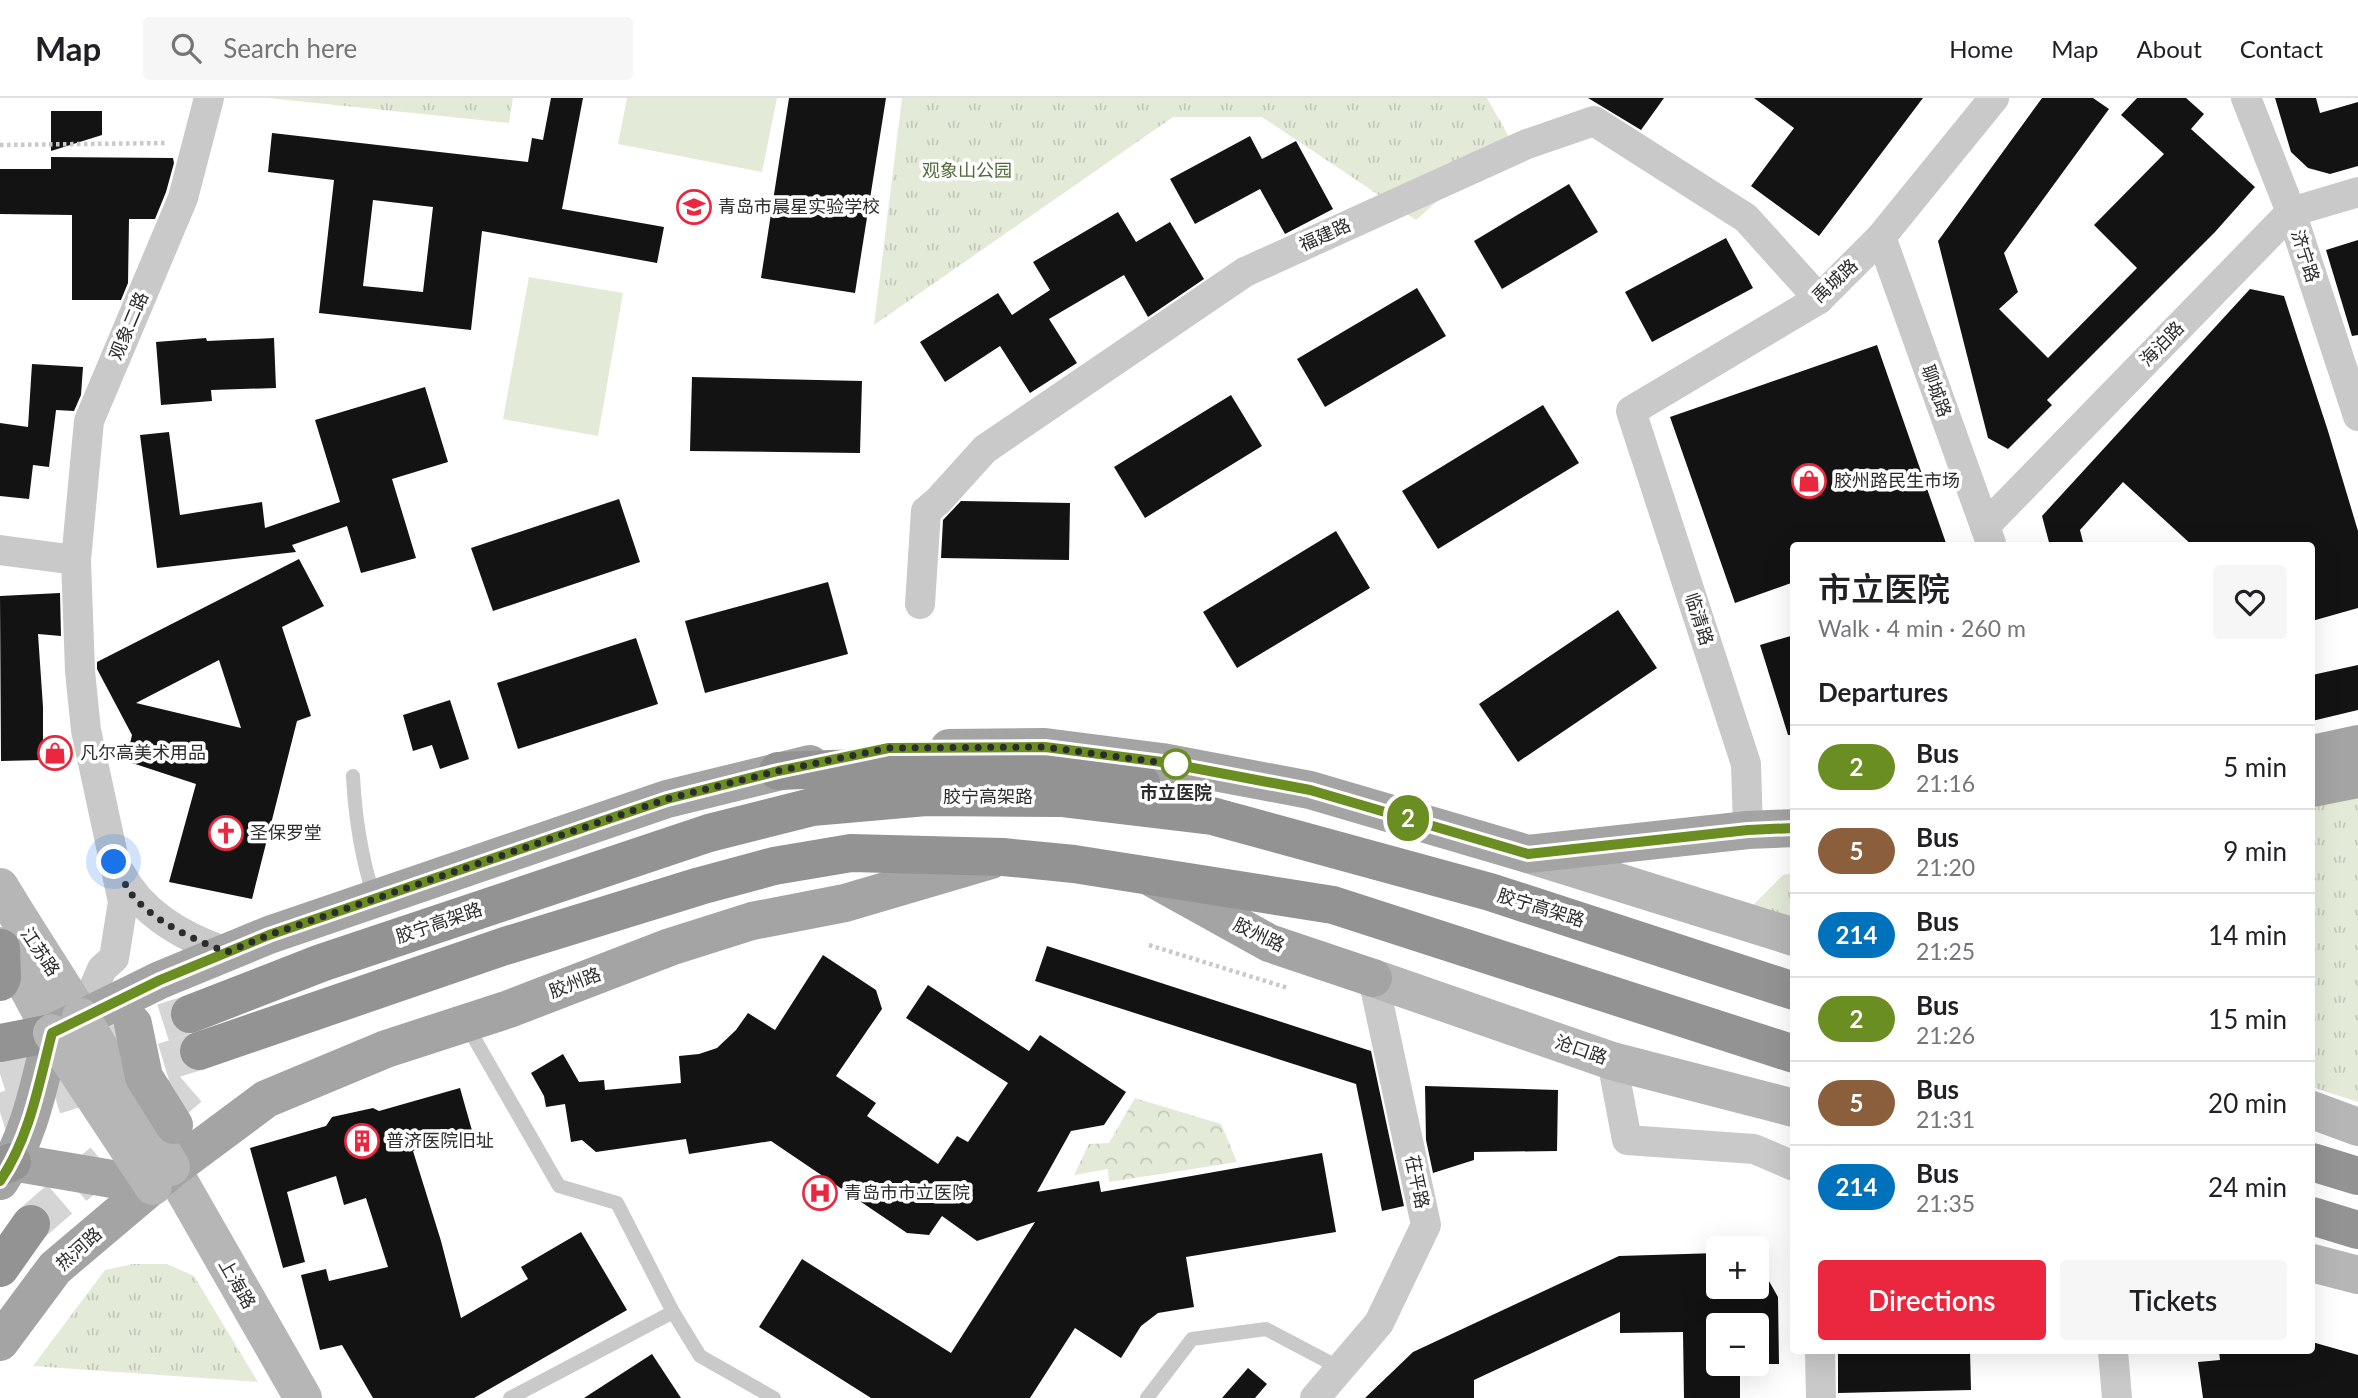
<!DOCTYPE html>
<meta charset="utf-8">
<style>
body{margin:0;font-family:Lato,"Noto Sans SC",sans-serif;background:#f6f6f6;color:#202124;height:100vh;display:flex;flex-direction:column;font-size:26px;white-space:nowrap}
*{box-sizing:border-box;margin:0}
p{font-size:23px;color:#757577}
.icon{flex:none;width:38px;height:38px;fill:none;stroke:currentColor;stroke-width:2;stroke-linecap:round;stroke-linejoin:round}
.map{position:relative;flex:1;overflow:hidden}
.drawer{position:absolute;left:1790px;top:444px;width:525px;height:812px;display:flex;flex-direction:column;background:#fff;border-radius:7px;box-shadow:0 7px 28px #0002}
.drawer>*{flex:none}
.badge{padding:0 14px;border-radius:23px;font-size:24px;line-height:46px}
.fabs{position:absolute;left:1706px;top:1138px;display:grid;gap:14px}
.fabs a{display:grid;place-items:center;width:63px;height:63px;border-radius:7px;background:#fff;box-shadow:0 7px 28px #0002;font-size:35px}
.you{position:absolute;width:35px;height:35px;margin:-18px;border:5px solid #fff;border-radius:50%;background:#1a73e8;box-shadow:0 0 0 10px #1a73e833}
.map>.badge{position:absolute;translate:-50% -50%;box-shadow:0 0 0 4px #fff}
h2{padding:0 28px;font-size:26px;line-height:63px}
.round{display:grid;place-items:center;flex:none;width:74px;height:74px;border-radius:7px;background:#f6f6f6}
.head{display:flex;align-items:center;justify-content:space-between;height:119px;padding:0 28px}
h1{font-size:33px;font-weight:600;line-height:52px}
.primary-button{display:flex;gap:14px;margin-top:auto;padding:14px 28px}
.primary-button a{flex:1;height:80px;border-radius:7px;background:#ea273e;color:#fff;font-size:28px;font-weight:600;line-height:80px;text-align:center}
.primary-button a+a{background:#f6f6f6;color:#202124}
ul{padding:0;list-style:none}
li{display:flex;align-items:center;gap:21px;height:84px;padding:0 28px;border-top:2px solid #e0e0e0}
li div{flex:1}
li b{display:block;font-size:26px}
li em{font-style:normal}
li .badge{min-width:77px;font-weight:700;text-align:center}
header{display:flex;align-items:center;gap:42px;box-sizing:border-box;height:98px;padding:0 35px;background:#fff;border-bottom:2px solid #e0e0e0}
header strong{font-size:33px}
nav{display:flex;gap:38px;margin-inline-start:auto;font-size:24px}
.search{width:490px;height:63px;background:#f6f6f6;display:flex;align-items:center;gap:18px;box-sizing:border-box;padding:0 24px;border-radius:7px;color:#757577;font-size:26px}
.map>svg:first-child{display:block}
.grass{fill:#e3ead8}
.forest{fill:url(#forest-crowns)}
.park{fill:url(#park-tufts)}
.building{fill:#131313;fill-rule:evenodd}
.lines{fill:none;stroke-linecap:round;stroke-linejoin:round}
.highway-tunnel{stroke:#d5d5d5;stroke-width:38;stroke-dasharray:38 19;stroke-linecap:butt}
.path{stroke:#c9c9c9;stroke-width:4.5;stroke-dasharray:3.5 3.5;stroke-linecap:butt}
.lane{stroke:#c9c9c9;stroke-width:14}
.street{stroke:#c9c9c9;stroke-width:30}
.secondary{stroke:#b6b6b6;stroke-width:38}
.primary{stroke:#a4a4a4;stroke-width:38}
.highway{stroke:#939393;stroke-width:38}
.secondary-bridge{stroke:#b6b6b6;stroke-width:38}
.primary-bridge{stroke:#a4a4a4;stroke-width:38}
.line-casing{stroke:#fff;stroke-width:16}
.line{stroke:#6b8e23;stroke-width:10}
.walk{stroke:#2c2c2c;stroke-width:7;stroke-dasharray:0 12.6}
.stop-dot{fill:#fff;stroke:#6b8e23;stroke-width:3.5}
.labels{text-anchor:middle;stroke-width:7;stroke-linejoin:round;paint-order:stroke}
.park-label{font-size:18px;fill:#516838;stroke:#fff}
.poi-label{font-size:18px;fill:#2c2c2c;stroke:#fff;text-anchor:start}
.street-label{font-size:18px;fill:#2c2c2c;stroke:#fff}
.stop-label{font-size:18px;font-weight:bold;fill:#2c2c2c;stroke:#fff}
</style>
<header>
<strong>Map</strong>
<div class="search"><svg class="icon" aria-label="search" viewBox="0 0 24 24"><circle cx="10" cy="10" r="6"/><path d="M15 15l6 6"/></svg>Search here</div>
<nav><a>Home</a><a>Map</a><a>About</a><a>Contact</a></nav>
</header>
<div class="map">
<svg width="2358" height="1300" viewBox="0 0 2358 1300">
<defs>
<pattern id="forest-crowns" width="20" height="18" patternUnits="userSpaceOnUse" patternTransform="scale(1.75)"><rect width="20" height="18" fill="#e3ead8"/><path d="M2 6a3 3 0 1 1 6 0M12 15a3 3 0 1 1 6 0" fill="none" stroke="#c3c9ba"/></pattern>
<pattern id="park-tufts" width="24" height="20" patternUnits="userSpaceOnUse" patternTransform="scale(1.75)"><rect width="24" height="20" fill="#e3ead8"/><path d="M3 7l-1-3M5 7V3M7 7l1-3M15 17l-1-3M17 17v-4M19 17l1-3" fill="none" stroke="#c3c9ba"/></pattern>
</defs>
<rect width="100%" height="100%" fill="#fff"/>
<!-- grass -->
<g class="grass">
<path d="M627,0H777L762,74L618,46Z"/>
<path d="M529,179L623,195L598,338L503,321Z"/>
</g>
<!-- forest -->
<path class="forest" d="M1135,1000L1221,1026L1237,1064L1109,1084L1108,1071L1074,1077L1089,1046L1109,1045Z"/>
<!-- park -->
<g class="park">
<path d="M268,0H513L509,25Z"/>
<path d="M902,0H1487L1509,39L1416,122L1262,19H1173L874,227Z"/>
<path d="M2358,666V1004L2312,989V674Z"/>
<path d="M1794,775V823L1751,809L1783,777Z"/>
<path d="M133,1166H167L194,1178L258,1284L33,1268L105,1172Z"/>
</g>
<!-- building -->
<g class="building">
<path d="M551,0H583L562,111L664,129L657,165L482,133L471,232L319,215L334,82L268,74L272,35L528,64L532,40L543,42ZM373,102L433,109L423,194L363,188Z"/>
<path d="M789,0H886L855,195L761,180Z"/>
<path d="M1588,0H1664L1641,32Z"/>
<path d="M1754,0H1923L1819,138L1751,88L1794,30Z"/>
<path d="M2042,0H2093L2109,11L2004,155L2018,194L1999,211L2048,260L2137,170L2094,127L2164,56L2121,17L2137,0H2186L2204,16L2191,31L2255,89L2215,134L2047,302L2052,307L2008,351L1988,340L1938,143Z"/>
<path d="M2275,0H2316L2320,15L2358,4V68L2330,76L2308,70L2291,54Z"/>
<path d="M51,13H102V37L51,53Z"/>
<path d="M1250,38L1262,61L1296,43L1333,111L1285,136L1260,91L1195,126L1170,81Z"/>
<path d="M51,59L173,60L174,65L166,94L155,121H129L128,185L121,202H72V117L0,116V71H51Z"/>
<path d="M1569,86L1598,134L1502,191L1474,143Z"/>
<path d="M1118,114L1136,144L1170,124L1204,181L1148,219L1124,177L1049,221L1077,265L1030,295L1000,248L945,284L920,244L998,195L1012,217L1050,192L1033,164Z"/>
<path d="M1726,140L1753,190L1652,244L1625,194Z"/>
<path d="M2358,142V237L2352,238L2326,152Z"/>
<path d="M1417,190L1446,238L1325,309L1297,261Z"/>
<path d="M2250,191L2284,198L2328,333L2358,433V510L2312,523V448H2193L2123,384L2080,432L2084,448H2050L2042,418Z"/>
<path d="M206,240L207,243L274,240L276,290L211,292L212,303L161,307L156,244Z"/>
<path d="M1877,247L1947,448H1794V484L1735,505L1670,319Z"/>
<path d="M32,266L83,269L81,297L74,313L56,312L49,369L33,367L29,401L0,398V325L28,329Z"/>
<path d="M692,279L862,283L860,355L690,353Z"/>
<path d="M425,289L448,364L392,381L416,460L361,475L347,428L292,447L296,454L157,470L140,337L169,334L180,417L262,404L265,430L340,404L315,322Z"/>
<path d="M1231,297L1262,348L1145,420L1114,369Z"/>
<path d="M1543,307L1579,365L1438,451L1402,393Z"/>
<path d="M619,401L640,464L493,513L471,450Z"/>
<path d="M961,403L1070,405L1069,462L941,460L943,422Z"/>
<path d="M1336,433L1370,490L1237,570L1203,514Z"/>
<path d="M299,461L324,508L282,529L311,618L297,623L252,801L169,784L196,686L126,663L132,637L97,571V564ZM219,562L241,630L136,605Z"/>
<path d="M828,484L848,556L705,595L685,523Z"/>
<path d="M60,495L61,538L38,536L43,609V662L1,663L0,498Z"/>
<path d="M1618,512L1657,570L1518,664L1479,606Z"/>
<path d="M1794,537V637H1788L1760,547Z"/>
<path d="M636,540L658,606L518,651L497,585Z"/>
<path d="M2358,567V612L2312,623V577Z"/>
<path d="M450,602L469,661L440,671L432,647L413,653L403,617Z"/>
<rect x="44" y="642" width="23" height="25"/>
<path d="M1047,848L1371,953L1404,1108L1382,1113L1356,986L1035,883Z"/>
<path d="M823,857L876,892L882,911L836,978L876,1005L867,1018L938,1066L957,1038L968,1044L1008,985L906,920L928,887L1029,953L1040,937L1126,994L1104,1027L1071,1033L1037,1094L1099,1083L1101,1094L1322,1055L1336,1134L1186,1159L1194,1209L1158,1215L1141,1228L1121,1260L1075,1230L1030,1300H871L759,1229L802,1161L951,1255L1035,1124L977,1143L942,1118L929,1137L907,1135L771,1043L689,1056L686,1041L596,1054L582,1042L571,1044L565,1006L546,1009L544,998L531,975L563,956L579,984L604,982L605,992L681,985L679,958L699,956L717,950L736,932L748,915L775,932Z"/>
<path d="M1425,988L1558,992L1557,1053L1474,1054V1062L1433,1075L1426,1042Z"/>
<path d="M460,990L473,1036L413,1053L441,1143L461,1220L528,1181L521,1169L581,1134L627,1212L474,1300H373L342,1247L320,1252L301,1177L326,1171L329,1183L388,1169L366,1100L344,1107L336,1078L287,1094L305,1164L283,1170L250,1050L326,1028L332,1019L373,1010L379,1013Z"/>
<path d="M1718,1155V1188H1757V1162L1778,1199L1779,1266H1740V1300H1684L1683,1234L1620,1235V1214L1474,1282V1300H1365L1413,1254L1619,1158ZM1718,1227H1757V1265H1718Z"/>
<path d="M2312,1244L2358,1257V1300H2203L2198,1264L2220,1262L2219,1253H2312Z"/>
<path d="M1838,1253H1970L1971,1292L1838,1295Z"/>
<path d="M652,1256L681,1300H584Z"/>
<path d="M1248,1270L1267,1286L1255,1300H1222Z"/>
</g>
<g class="lines">
<!-- highway-tunnel -->
<g class="highway-tunnel">
<path d="M0,976L190,916"/>
<path d="M0,1014L199,953"/>
<path d="M31,1126L202,978"/>
</g>
<!-- path -->
<g class="path">
<path d="M0,47L167,45"/>
<path d="M1149,847L1288,890"/>
</g>
<!-- lane -->
<g class="lane">
<path d="M353,678C355,720 361,758 374,799"/>
<path d="M466,926L559,1088L617,1105L673,1214L510,1300"/>
<path d="M673,1214L700,1258L774,1300"/>
<path d="M1147,1300L1192,1241L1266,1231L1340,1270"/>
</g>
<!-- street -->
<g class="street">
<path d="M2246,0L2291,114L2358,318"/>
<path d="M1881,139L1991,445"/>
<path d="M1985,428L2291,114L2358,94"/>
<path d="M0,452L76,462"/>
<path d="M920,506L926,413L938,403L985,351L1245,174L1527,46L1594,23L1746,120L1819,201"/>
<path d="M1748,732L1746,666L1631,313L1819,201L1881,139L1994,0"/>
<path d="M121,776C143,817 185,840 227,854"/>
<path d="M81,919L102,871L114,860L123,804L86,632L80,573L76,462L89,323L183,100L209,0"/>
<path d="M1612,963L1627,1042L1754,1051L1794,1068"/>
<path d="M1820,1253L1821,1300"/>
<path d="M2113,1253L2117,1300"/>
<path d="M1315,1300L1379,1225L1426,1127L1373,880"/>
</g>
<!-- secondary -->
<g class="secondary">
<path d="M1528,756L1794,839"/>
<path d="M0,789C26,833 55,875 81,919"/>
<path d="M0,848L29,892L52,935"/>
<path d="M1373,880L1612,963L1794,1010"/>
<path d="M2312,1012L2358,1029"/>
<path d="M172,1071L303,1300"/>
<path d="M2312,1165L2358,1177"/>
</g>
<!-- primary -->
<g class="primary">
<path d="M949,650L1045,649L1162,664L1310,692L1528,756L1748,732L1794,730"/>
<path d="M2312,656L2358,646"/>
<path d="M2312,690L2358,681"/>
<path d="M1152,780L1269,845L1373,880"/>
<path d="M12,1064L153,1088"/>
<path d="M0,1083C30,1039 39,986 52,935L160,882L269,837L667,701L810,666"/>
<path d="M0,1244L55,1170L172,1071L266,1001L386,951L509,911L670,849L752,823L845,805L991,762"/>
</g>
<!-- highway -->
<g class="highway">
<path d="M778,673L964,666L1081,675L1141,685"/>
<path d="M0,884L2,880L1,850"/>
<path d="M190,916L321,865L709,735L812,709L926,699L1061,700L1212,718L1490,794L1794,893"/>
<path d="M0,945L52,935"/>
<path d="M199,953L505,848L700,788L774,768L851,755L1003,759L1074,766L1333,807L1794,956"/>
<path d="M2312,1064L2358,1078"/>
<path d="M0,1069L12,1064"/>
<path d="M2312,1118L2358,1132"/>
<path d="M0,1170L31,1126"/>
</g>
<!-- secondary-bridge -->
<g class="secondary-bridge">
<path d="M81,919L171,1069"/>
<path d="M52,935L153,1088"/>
</g>
<!-- primary-bridge -->
<path class="primary-bridge" d="M133,926L144,979L174,1027"/>
</g>
<g class="lines">
<!-- line casing -->
<g class="line-casing">
<path id="line" d="M0,1083C30,1039 39,985 52,935L160,882L269,837L667,701L778,673L889,650L1045,649L1162,664L1310,692L1528,756L1748,732L1794,730"/>
</g>
<!-- line -->
<use href="#line" class="line"/>
<!-- walk -->
<path class="walk" d="M114,764C119,774 124,785 130,794C150,822 196,843 227,854L269,837L667,701L778,673L889,650L1045,649L1187,668L1176,666"/>
</g>
<!-- icons -->
<defs>
<g id="school-ring" transform="scale(1.75)"><circle r="9.5" fill="#fff" stroke="#ea273e" stroke-width="1.5"/><path d="M0-5L7-2L0 1L-7-2ZM-4 1L0 2.5L4 1V4Q0 6-4 4Z" fill="#ea273e"/></g>
<g id="shop-ring" transform="scale(1.75)"><circle r="9.5" fill="#fff" stroke="#ea273e" stroke-width="1.5"/><path d="M-5-2.5h2.3a2.7 3.5 0 0 1 5.4 0H5L5.5 6h-11ZM-1.5-2.5h3a1.5 2.3 0 0 0-3 0Z" fill="#ea273e"/></g>
<g id="church-ring" transform="scale(1.75)"><circle r="9.5" fill="#fff" stroke="#ea273e" stroke-width="1.5"/><path d="M-1.2-6h2.4v3.5h3.3v2.4h-3.3V6h-2.4V-.1h-3.3v-2.4h3.3Z" fill="#ea273e"/></g>
<g id="building-ring" transform="scale(1.75)"><circle r="9.5" fill="#fff" stroke="#ea273e" stroke-width="1.5"/><path d="M-4-6H4V6H1V3H-1V6H-4ZM-2.5-4.3h1.7v1.8h-1.7ZM.8-4.3h1.7v1.8H.8ZM-2.5-1h1.7V.8h-1.7ZM.8-1h1.7V.8H.8Z" fill="#ea273e"/></g>
<g id="hospital-ring" transform="scale(1.75)"><circle r="9.5" fill="#fff" stroke="#ea273e" stroke-width="1.5"/><path d="M-5-5h3v3.5h4V-5h3V5h-3V1.5h-4V5h-3Z" fill="#ea273e"/></g>
</defs>
<g fill-rule="evenodd">
<use href="#school-ring" x="694" y="109"/>
<use href="#shop-ring" x="1809" y="383"/>
<use href="#shop-ring" x="55" y="655"/>
<use href="#church-ring" x="226" y="735"/>
<use href="#building-ring" x="362" y="1043"/>
<use href="#hospital-ring" x="820" y="1095"/>
</g>
<!-- markers -->
<circle class="stop-dot" cx="1176" cy="666" r="14"/>
<g class="labels">
<!-- park labels -->
<g class="park-label">
<text x="967" y="79">观象山公园</text>
</g>
<!-- poi labels -->
<g class="poi-label">
<text x="718" y="115">青岛市晨星实验学校</text>
<text x="1834" y="389">胶州路民生市场</text>
<text x="80" y="661">凡尔高美术用品</text>
<text x="250" y="741">圣保罗堂</text>
<text x="386" y="1049">普济医院旧址</text>
<text x="844" y="1101">青岛市市立医院</text>
</g>
<!-- street labels -->
<g class="street-label">
<text transform="translate(1325 137) rotate(-24)" y="6">福建路</text>
<text transform="translate(2305 158) rotate(72)" y="6">济宁路</text>
<text transform="translate(1835 183) rotate(-43)" y="6">禹城路</text>
<text transform="translate(129 228) rotate(-67)" y="6">观象二路</text>
<text transform="translate(2162 246) rotate(-46)" y="6">海泊路</text>
<text transform="translate(1936 293) rotate(70)" y="6">聊城路</text>
<text transform="translate(1699 521) rotate(72)" y="6">临清路</text>
<text x="988" y="705">胶宁高架路</text>
<text transform="translate(1541 810) rotate(17)" y="6">胶宁高架路</text>
<text transform="translate(439 825) rotate(-19)" y="6">胶宁高架路</text>
<text transform="translate(1259 837) rotate(26)" y="6">胶州路</text>
<text transform="translate(40 854) rotate(56)" y="6">江苏路</text>
<text transform="translate(575 885) rotate(-21)" y="6">胶州路</text>
<text transform="translate(1581 952) rotate(19)" y="6">沧口路</text>
<text transform="translate(1417 1084) rotate(78)" y="6">茌平路</text>
<text transform="translate(79 1151) rotate(-42)" y="6">热河路</text>
<text transform="translate(237 1186) rotate(60)" y="6">上海路</text>
</g>
<!-- stop labels -->
<g class="stop-label">
<text x="1176" y="701">市立医院</text>
</g>
</g>
</svg>
<div class="fabs">
<a>+</a>
<a>−</a>
</div>
<div class="you" style="left:114px;top:764px"></div>
<b class="badge" style="left:1408px;top:720px;background:#6b8e23;color:#fff">2</b>
<section class="drawer">
<div class="head"><div><h1>市立医院</h1><p>Walk · 4 min · 260 m</p></div><a class="round"><svg class="icon" aria-label="heart" viewBox="0 0 24 24"><path d="M12 20l-8-8c-3-5 5-10 8-4 3-6 11-1 8 4z"/></svg></a></div>
<h2>Departures</h2>
<ul>
<li><span class="badge" style="background:#6b8e23;color:#fff">2</span><div><b>Bus</b><p>21:16</p></div><em>5 min</em></li>
<li><span class="badge" style="background:#8b5e3c;color:#fff">5</span><div><b>Bus</b><p>21:20</p></div><em>9 min</em></li>
<li><span class="badge" style="background:#0072bc;color:#fff">214</span><div><b>Bus</b><p>21:25</p></div><em>14 min</em></li>
<li><span class="badge" style="background:#6b8e23;color:#fff">2</span><div><b>Bus</b><p>21:26</p></div><em>15 min</em></li>
<li><span class="badge" style="background:#8b5e3c;color:#fff">5</span><div><b>Bus</b><p>21:31</p></div><em>20 min</em></li>
<li><span class="badge" style="background:#0072bc;color:#fff">214</span><div><b>Bus</b><p>21:35</p></div><em>24 min</em></li>
</ul>
<div class="primary-button"><a>Directions</a><a>Tickets</a></div>
</section>
</div>
